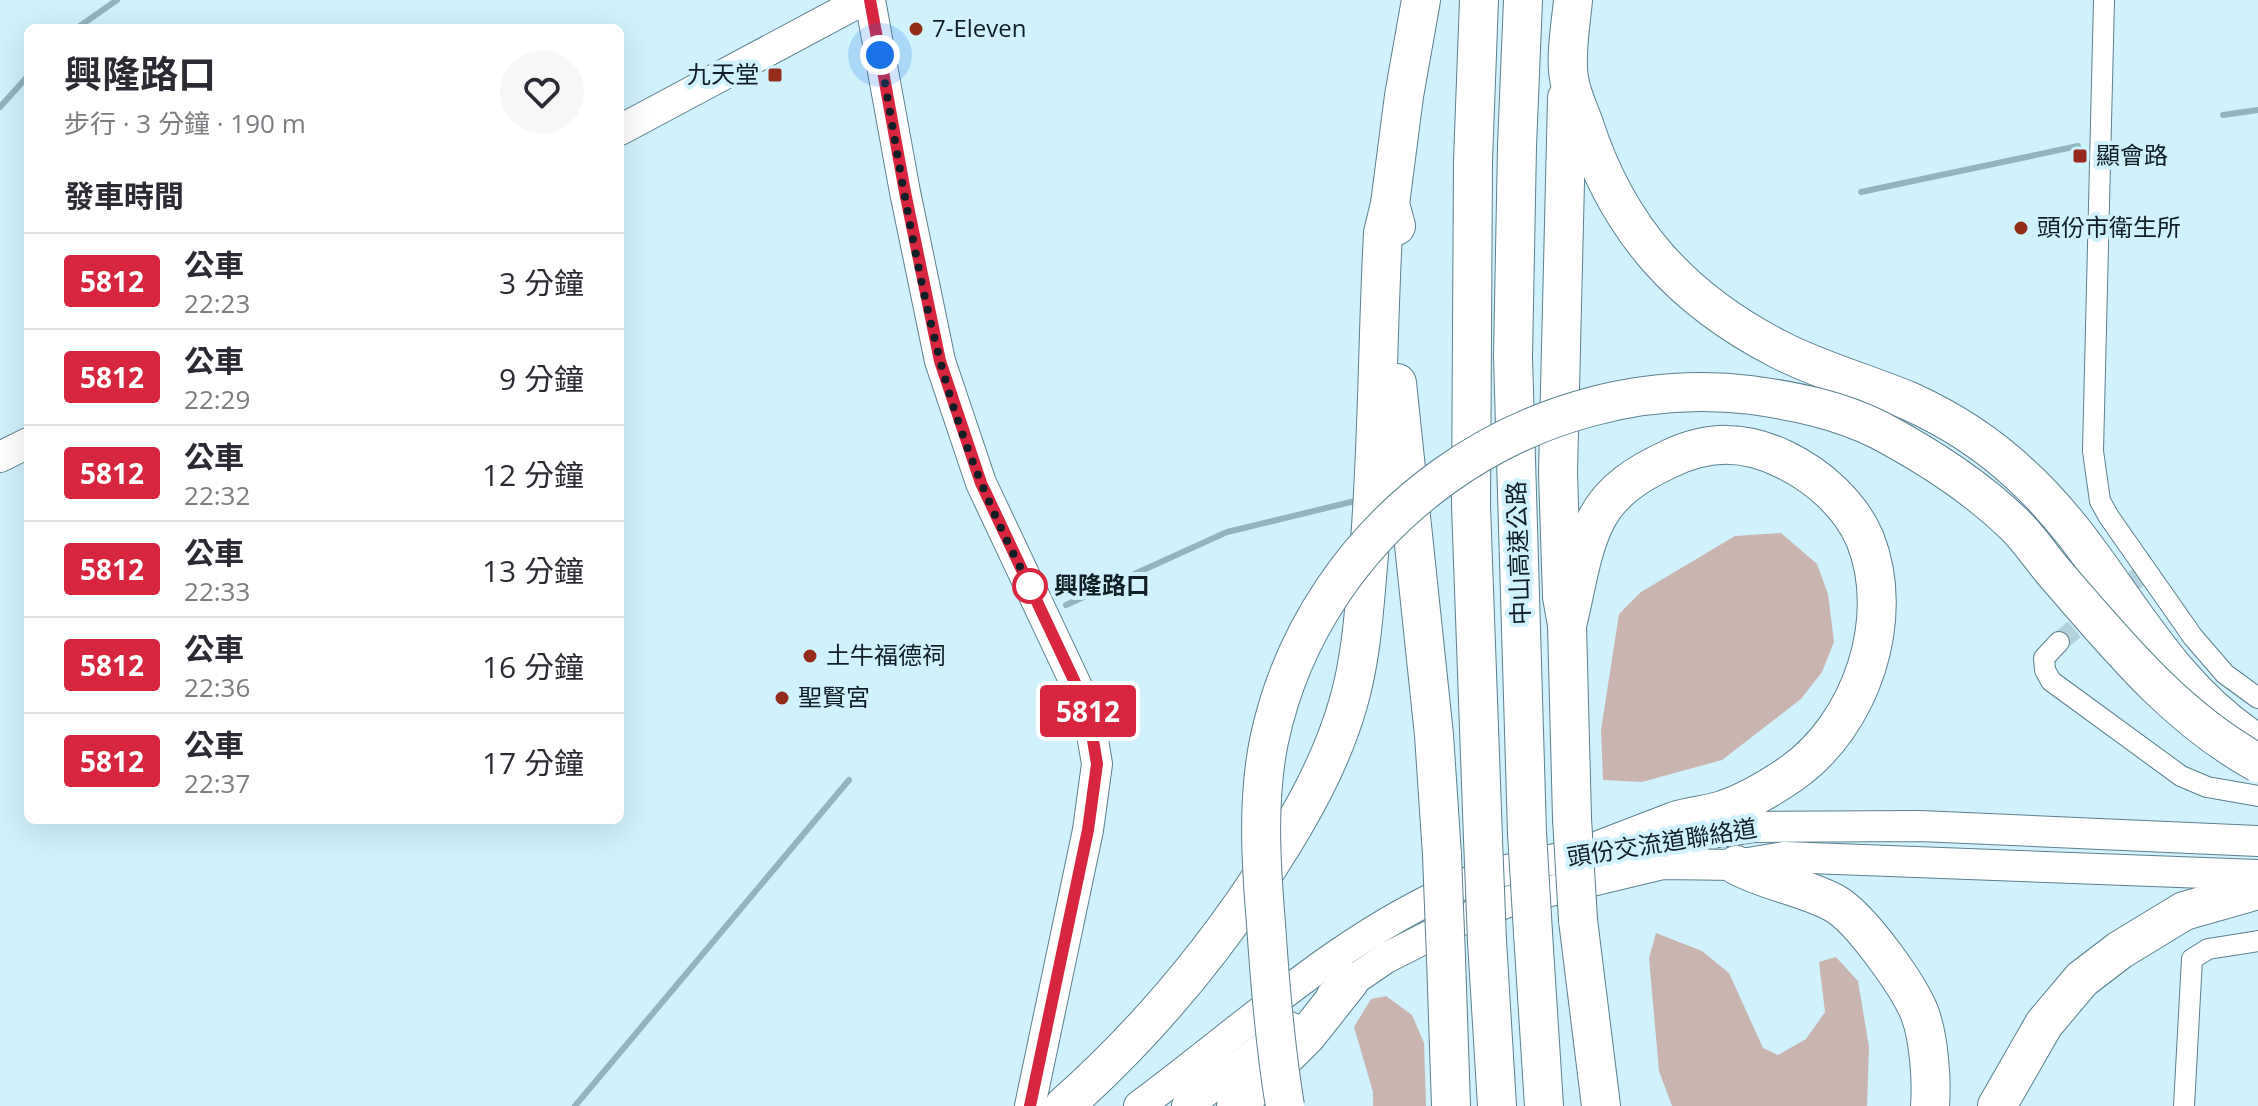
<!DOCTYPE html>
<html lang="zh-TW">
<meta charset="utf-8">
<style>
body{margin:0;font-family:"Open Sans","Noto Sans TC",sans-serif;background:#f7f7f7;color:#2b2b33;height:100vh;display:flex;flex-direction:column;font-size:30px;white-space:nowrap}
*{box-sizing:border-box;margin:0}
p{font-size:26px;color:#7c7c81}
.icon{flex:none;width:44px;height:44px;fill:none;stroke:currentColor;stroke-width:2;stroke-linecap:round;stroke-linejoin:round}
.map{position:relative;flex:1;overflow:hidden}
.details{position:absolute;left:24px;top:24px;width:600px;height:800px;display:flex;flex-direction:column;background:#fff;border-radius:12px;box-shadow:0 8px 32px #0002}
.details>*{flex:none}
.badge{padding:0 16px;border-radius:6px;font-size:28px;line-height:52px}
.you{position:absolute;width:40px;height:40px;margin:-20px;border:6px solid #fff;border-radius:50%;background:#1a73e8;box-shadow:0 0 0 12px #1a73e833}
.map>.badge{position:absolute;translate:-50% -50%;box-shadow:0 0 0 4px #fff}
h2{padding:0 40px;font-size:30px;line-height:72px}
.round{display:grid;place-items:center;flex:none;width:84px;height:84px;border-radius:42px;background:#f7f7f7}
.head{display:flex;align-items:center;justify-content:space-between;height:136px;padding:0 40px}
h1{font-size:38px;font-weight:700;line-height:60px}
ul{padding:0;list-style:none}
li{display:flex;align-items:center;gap:24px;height:96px;padding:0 40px;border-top:2px solid #e1e1e2}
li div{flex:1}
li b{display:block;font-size:30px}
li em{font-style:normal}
li .badge{min-width:88px;font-weight:700;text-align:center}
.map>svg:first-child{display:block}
.green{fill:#c9b4b0}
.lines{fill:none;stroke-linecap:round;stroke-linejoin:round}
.stream{stroke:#91b4bf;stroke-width:6}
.street-tunnel{stroke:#b3d2dd;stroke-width:20;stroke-dasharray:20 10;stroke-linecap:butt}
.street-casing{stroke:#59808d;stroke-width:22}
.secondary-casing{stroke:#59808d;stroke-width:32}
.highway-casing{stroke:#59808d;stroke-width:40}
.street{stroke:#fff;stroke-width:20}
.secondary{stroke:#fff;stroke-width:30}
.highway{stroke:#fff;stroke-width:38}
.highway-bridge-casing{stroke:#59808d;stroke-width:40;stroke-linecap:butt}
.highway-bridge{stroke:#fff;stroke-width:38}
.line-casing{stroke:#fff;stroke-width:18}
.line{stroke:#d7263d;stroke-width:12}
.walk{stroke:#0f1f25;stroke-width:8;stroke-dasharray:0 14.4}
.poi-dot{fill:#952b1a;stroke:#d0f2fd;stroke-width:3}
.stop-dot{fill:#fff;stroke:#d7263d;stroke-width:4}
.labels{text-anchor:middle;stroke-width:8;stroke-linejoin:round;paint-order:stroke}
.poi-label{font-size:24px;fill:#0f1f25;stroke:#d0f2fd;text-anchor:start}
.street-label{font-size:24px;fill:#0f1f25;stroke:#d0f2fd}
.stop-label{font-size:24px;font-weight:bold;fill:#0f1f25;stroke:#d0f2fd;text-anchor:start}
</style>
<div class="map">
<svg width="2258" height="1106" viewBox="0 0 2258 1106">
<rect width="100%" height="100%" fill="#d0f2fd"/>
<!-- green -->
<g class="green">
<path d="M1781,533L1817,564L1828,594L1834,642L1822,672L1801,699L1722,760L1642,782L1603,780L1601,730L1619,614L1641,592L1735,536Z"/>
<path d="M1656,933L1702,951L1729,973L1763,1048L1778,1055L1806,1039L1825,1012L1819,962L1836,957L1858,981L1869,1047L1867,1106H1672L1659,1071L1649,958Z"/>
<path d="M1386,996L1412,1015L1424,1043L1426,1106H1373V1092L1354,1027L1371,999Z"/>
</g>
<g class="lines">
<!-- stream -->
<g class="stream">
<path d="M77,28L117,0"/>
<path d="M0,107L28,76"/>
<path d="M2223,115L2258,110"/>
<path d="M1861,192L2078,146"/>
<path d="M1066,605L1227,532L1355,501"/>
<path d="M575,1106L849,780"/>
</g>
<!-- street-tunnel -->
<path class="street-tunnel" d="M2059,642L2146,571"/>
<!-- street casing -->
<g class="street-casing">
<g id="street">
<path d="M2104,0L2093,451L2100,501L2109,517L2193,637L2225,674L2258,698"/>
<path d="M2059,642L2044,658L2045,670L2051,681L2181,776L2207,787L2258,796"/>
<path d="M2184,1106L2192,959L2208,949L2258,941"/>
</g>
</g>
<!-- secondary casing -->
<g class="secondary-casing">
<g id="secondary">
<path d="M870,0L905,192L940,361L981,483L1088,710L1097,764L1088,830L1030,1106"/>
<path d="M620,130L863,0"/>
<path d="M0,457L28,443"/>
<path d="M1649,842L1755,827L1920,826L2258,841"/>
<path d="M1332,995L1386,958L1461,920L1513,900L1663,864L1736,865L1784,857L2258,875"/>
<path d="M1139,1106C1242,1030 1340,937 1459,886C1501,868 1549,861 1594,851"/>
<path d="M1187,1106L1290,1027"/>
</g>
</g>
<!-- highway casing -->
<g class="highway-casing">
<g id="highway">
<path d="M1479,0L1473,161L1471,506L1483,839"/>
<path d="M1523,0L1517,146L1513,357L1527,833"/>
<path d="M1573,0C1571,23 1565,56 1569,78C1571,94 1579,110 1584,124C1618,230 1682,300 1780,350C1821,371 1866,383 1909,401C1949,419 1988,444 2020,474C2112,557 2148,673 2258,744"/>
<path d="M1567,98L1558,473L1562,597L1567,625L1572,818"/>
<path d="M1396,226L1390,204L1404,96L1421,0"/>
<path d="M1397,383L1434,735L1442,855"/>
<path d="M1567,625C1576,591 1580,552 1596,520C1611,490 1639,473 1669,459C1709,440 1745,440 1785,460C1818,476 1850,504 1865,539C1897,619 1861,724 1792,773C1772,787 1746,802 1723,810C1707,815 1691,816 1675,821C1651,830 1626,840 1602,849"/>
<path d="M1736,865C1767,882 1802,886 1834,903C1860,917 1909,986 1920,1014C1929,1039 1932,1080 1930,1106"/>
<path d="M1578,920L1601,1106"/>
<path d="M1533,933L1544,1106"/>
<path d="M1487,941L1497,1106"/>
<path d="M1446,958L1451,1106"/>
<path d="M1064,1106C1143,1036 1211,955 1268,867C1301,816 1331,763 1348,704C1361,660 1364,612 1368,566C1378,455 1377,344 1383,233L1390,204"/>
<path d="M1236,1106L1307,1035L1349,982"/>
<path d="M1997,1106L2044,1024L2082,979L2120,950L2184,911L2258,890"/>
</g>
</g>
<!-- street -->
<use href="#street" class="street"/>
<!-- secondary -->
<use href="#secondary" class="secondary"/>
<!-- highway -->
<use href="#highway" class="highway"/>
<!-- highway-bridge casing -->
<g class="highway-bridge-casing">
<g id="highway-bridge">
<path d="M1572,818L1578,920"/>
<path d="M1527,833L1533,933"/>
<path d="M1483,839L1487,941"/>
<path d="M1442,855L1446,958"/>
<path d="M1285,1106C1275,1046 1270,985 1266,924C1261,864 1257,800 1269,741C1315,522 1530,369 1751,395C1795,401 1839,410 1879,430C1928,456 1975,486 2015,525C2031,541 2043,560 2058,577C2118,646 2176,718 2258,763"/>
</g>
</g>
<!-- highway-bridge -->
<use href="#highway-bridge" class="highway-bridge"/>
</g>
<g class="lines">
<!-- line casing -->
<g class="line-casing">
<path id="line" d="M870,0L905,192L940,361L981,483L1088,710L1097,764L1088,830L1030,1106"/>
</g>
<!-- line -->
<use href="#line" class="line"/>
<!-- walk -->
<path class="walk" d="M880,55C898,156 914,261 940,360C960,438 992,515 1030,586"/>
</g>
<!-- markers -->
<g class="poi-dot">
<circle cx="916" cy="29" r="8"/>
<rect x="767" y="67" width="16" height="16" rx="4"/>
<rect x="2072" y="148" width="16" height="16" rx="4"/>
<circle cx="2021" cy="228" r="8"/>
<circle cx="810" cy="656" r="8"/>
<circle cx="782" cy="698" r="8"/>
</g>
<circle class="stop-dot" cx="1030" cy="586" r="16"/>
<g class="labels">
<!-- poi labels -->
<g class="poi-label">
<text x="932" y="37">7-Eleven</text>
<text x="759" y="83" text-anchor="end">九天堂</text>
<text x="2096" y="164">顯會路</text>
<text x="2037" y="236">頭份市衛生所</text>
<text x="826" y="664">土牛福德祠</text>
<text x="798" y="706">聖賢宮</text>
</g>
<!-- street labels -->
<g class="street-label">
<text transform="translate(1519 553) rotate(-92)" y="8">中山高速公路</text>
<text transform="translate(1662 843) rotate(-9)" y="8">頭份交流道聯絡道</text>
</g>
<!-- stop labels -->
<g class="stop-label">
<text x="1054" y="594">興隆路口</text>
</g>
</g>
</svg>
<div class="you" style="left:880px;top:55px"></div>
<b class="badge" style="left:1088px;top:711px;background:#d7263d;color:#fff">5812</b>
<section class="details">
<div class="head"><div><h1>興隆路口</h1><p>步行 · 3 分鐘 · 190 m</p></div><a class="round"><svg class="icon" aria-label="heart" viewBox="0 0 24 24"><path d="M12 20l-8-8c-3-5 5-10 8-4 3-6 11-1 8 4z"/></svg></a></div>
<h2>發車時間</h2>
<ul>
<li><span class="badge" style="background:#d7263d;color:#fff">5812</span><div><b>公車</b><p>22:23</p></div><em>3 分鐘</em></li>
<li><span class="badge" style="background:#d7263d;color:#fff">5812</span><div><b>公車</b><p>22:29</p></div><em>9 分鐘</em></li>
<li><span class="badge" style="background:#d7263d;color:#fff">5812</span><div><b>公車</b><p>22:32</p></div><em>12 分鐘</em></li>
<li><span class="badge" style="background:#d7263d;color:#fff">5812</span><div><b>公車</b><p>22:33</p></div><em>13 分鐘</em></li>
<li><span class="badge" style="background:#d7263d;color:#fff">5812</span><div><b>公車</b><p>22:36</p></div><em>16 分鐘</em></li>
<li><span class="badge" style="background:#d7263d;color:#fff">5812</span><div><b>公車</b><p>22:37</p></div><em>17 分鐘</em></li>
</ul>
</section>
</div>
